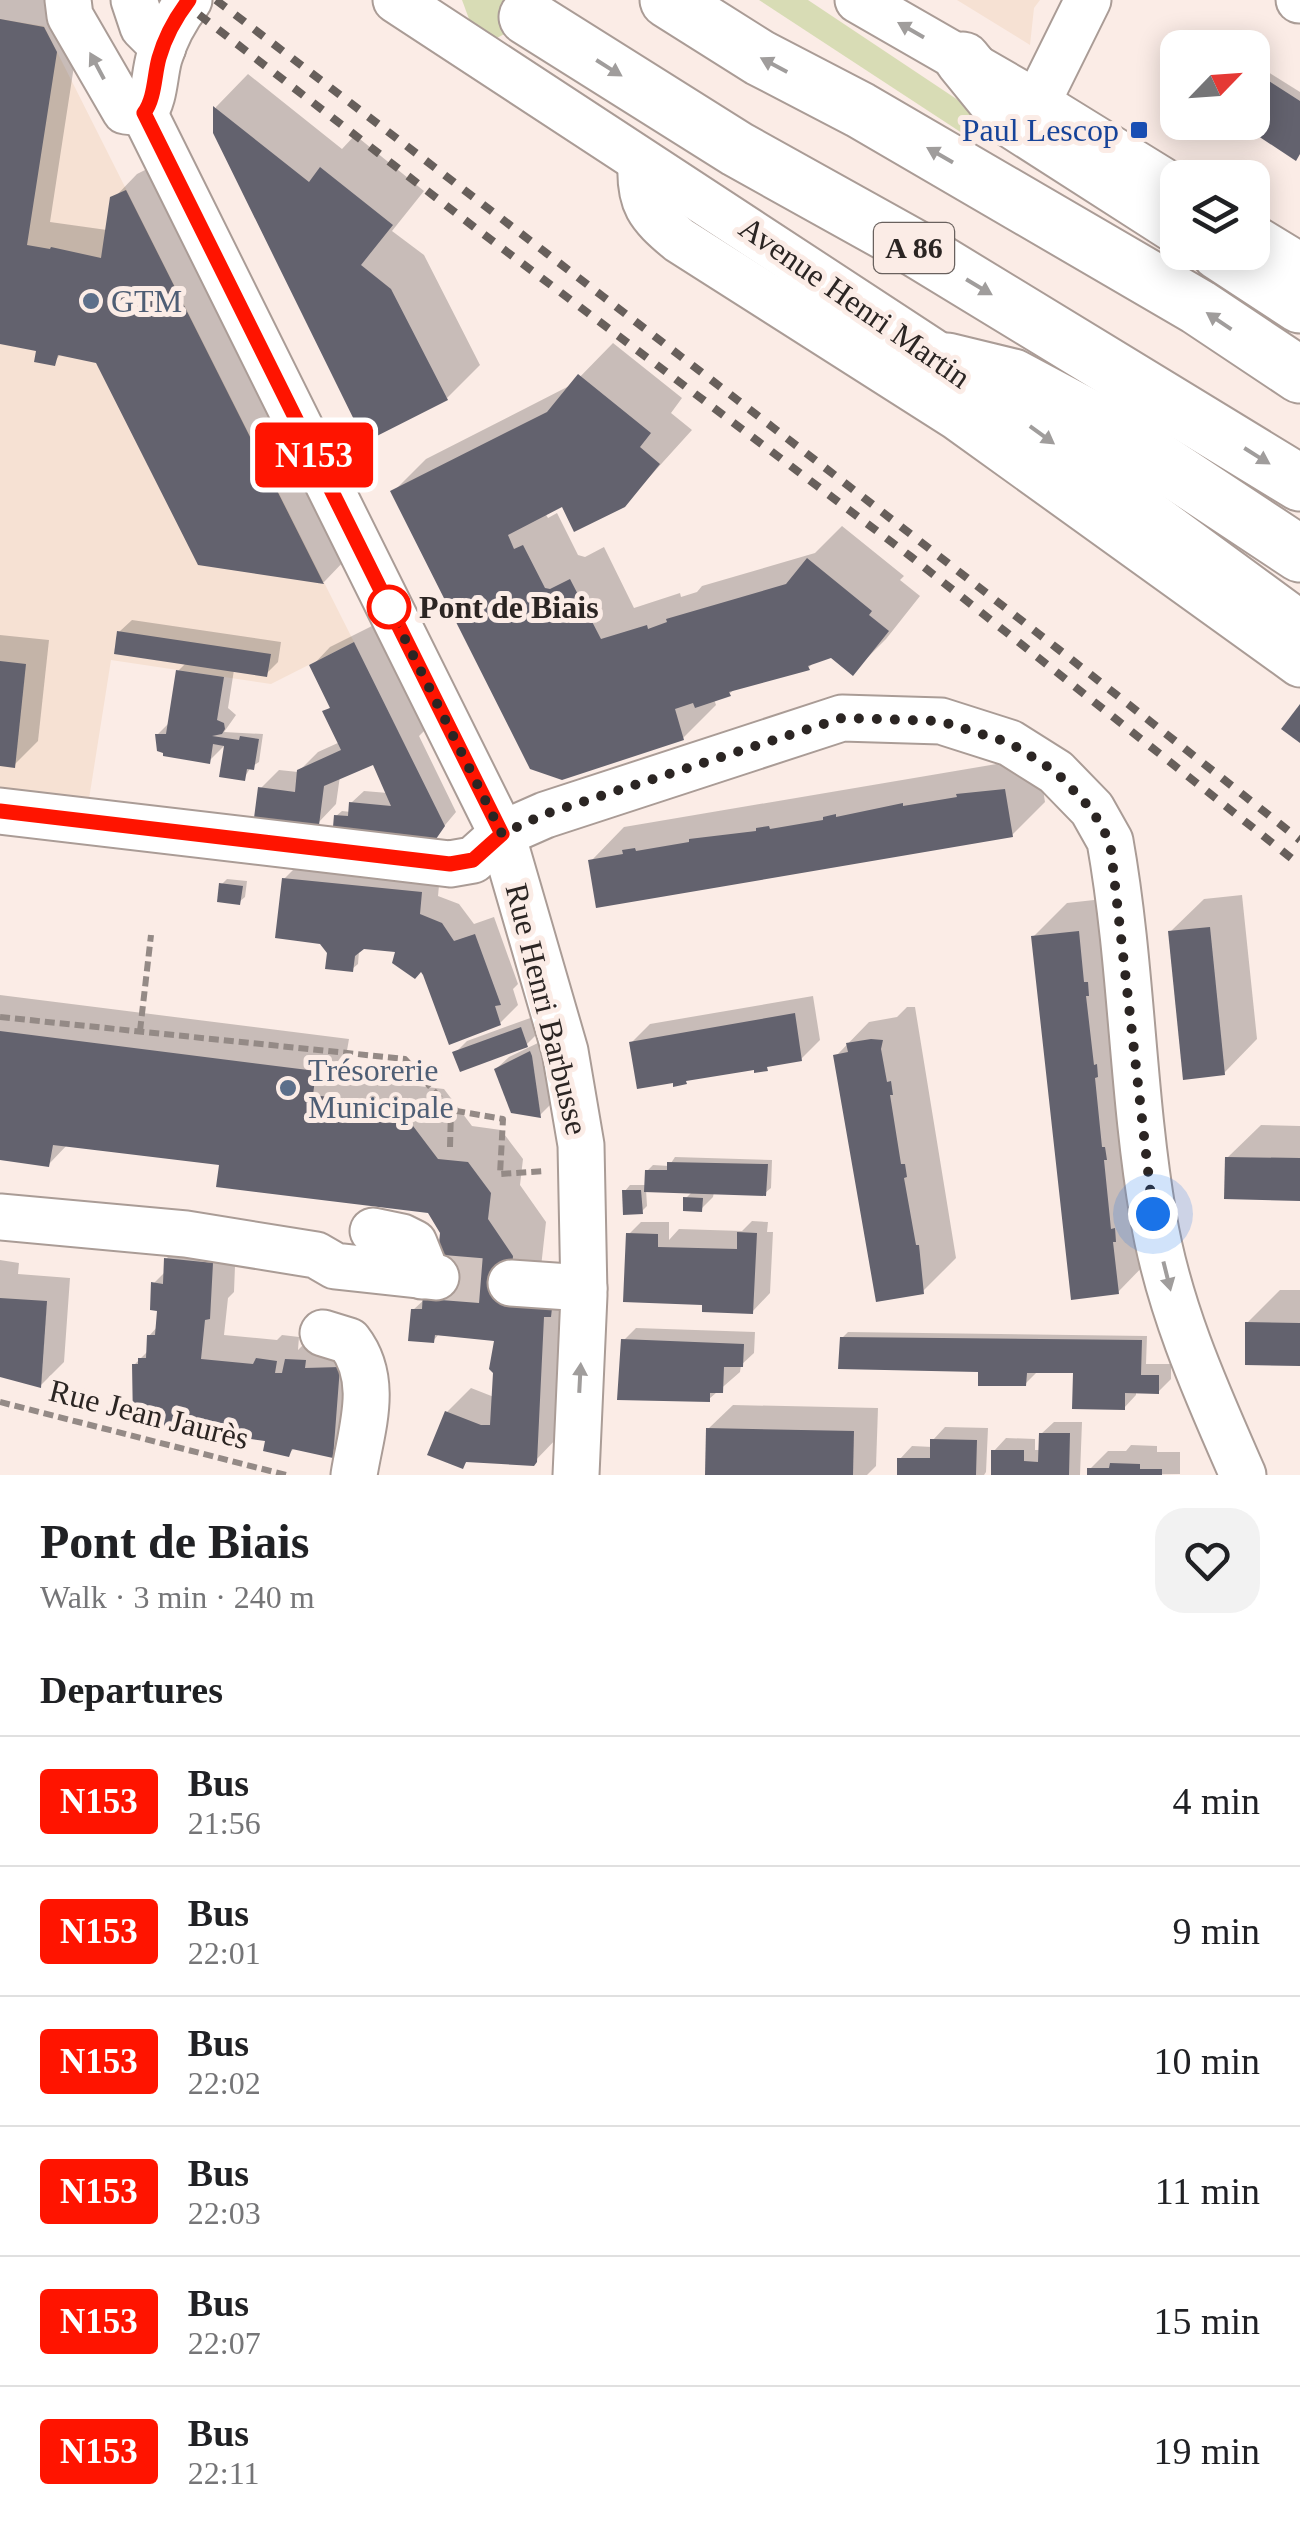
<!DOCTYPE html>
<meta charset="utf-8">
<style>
body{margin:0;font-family:"Times New Roman",serif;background:#f2f2f2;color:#202124;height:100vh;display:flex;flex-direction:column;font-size:38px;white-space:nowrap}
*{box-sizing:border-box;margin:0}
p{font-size:32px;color:#757577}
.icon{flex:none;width:55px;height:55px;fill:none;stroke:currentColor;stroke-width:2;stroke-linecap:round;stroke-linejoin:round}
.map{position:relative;height:1475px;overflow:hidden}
.details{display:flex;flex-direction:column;background:#fff;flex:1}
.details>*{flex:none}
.badge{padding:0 20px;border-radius:8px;font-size:35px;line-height:65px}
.needle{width:65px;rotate:65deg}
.buttons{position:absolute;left:1160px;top:30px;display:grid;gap:20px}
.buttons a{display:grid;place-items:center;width:110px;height:110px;border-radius:20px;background:#fff;box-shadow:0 5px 25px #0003;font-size:50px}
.you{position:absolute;width:50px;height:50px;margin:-25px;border:8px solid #fff;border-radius:50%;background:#1a73e8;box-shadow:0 0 0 15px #1a73e833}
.map>.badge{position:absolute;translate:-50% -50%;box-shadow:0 0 0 5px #fff}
h2{padding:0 40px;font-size:38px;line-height:90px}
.round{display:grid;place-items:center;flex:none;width:105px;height:105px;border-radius:30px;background:#f2f2f2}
.overview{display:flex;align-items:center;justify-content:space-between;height:170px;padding:0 40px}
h1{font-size:48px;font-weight:600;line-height:75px}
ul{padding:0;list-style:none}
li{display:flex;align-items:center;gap:30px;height:130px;padding:0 40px;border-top:2px solid #e0e0e0}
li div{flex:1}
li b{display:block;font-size:38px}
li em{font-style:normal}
li .badge{min-width:110px;font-weight:700;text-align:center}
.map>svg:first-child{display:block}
.commercial{fill:#f6e1d3}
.green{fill:#d8dcb5}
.shadow{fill:#0003}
.building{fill:#63626e}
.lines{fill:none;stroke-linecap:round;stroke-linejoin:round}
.minor-tunnel{stroke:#d1c4bf;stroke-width:45;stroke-dasharray:45 22;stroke-linecap:butt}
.minor-casing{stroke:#aa9c96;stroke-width:49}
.highway-casing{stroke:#aa9c96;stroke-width:59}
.path{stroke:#948a86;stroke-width:6;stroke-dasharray:10 5;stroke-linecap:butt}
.minor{stroke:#fff;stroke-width:45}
.highway{stroke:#fff;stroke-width:55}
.rail{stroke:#675f5b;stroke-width:8;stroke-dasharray:12 12;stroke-linecap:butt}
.oneway{fill:#a09d9c}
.line-casing{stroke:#fff;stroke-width:22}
.line{stroke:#ff1400;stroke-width:15}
.walk{stroke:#2b2523;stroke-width:10;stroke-dasharray:0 18}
.transit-dot{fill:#1a4fb4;stroke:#fbece6;stroke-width:4}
.service-dot{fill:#5c6f8a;stroke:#fbece6;stroke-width:4}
.stop-dot{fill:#fff;stroke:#ff1400;stroke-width:5}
.labels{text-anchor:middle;stroke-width:10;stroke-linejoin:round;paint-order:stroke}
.shield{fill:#fbece6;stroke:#69615e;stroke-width:2.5}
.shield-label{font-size:30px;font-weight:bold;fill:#2b2523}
.transit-label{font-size:32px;fill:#164399;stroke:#fbece6;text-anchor:end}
.service-label{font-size:32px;fill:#4e5e75;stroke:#fbece6;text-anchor:start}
.street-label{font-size:32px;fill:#2b2523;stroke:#fbece6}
.stop-label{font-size:32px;font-weight:bold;fill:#2b2523;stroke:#fbece6;text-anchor:start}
</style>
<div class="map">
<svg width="1300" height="1475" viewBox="0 0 1300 1475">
<rect width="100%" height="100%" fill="#fbece6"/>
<!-- commercial -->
<g class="commercial">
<path d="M957,0H1040L1034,8L1030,45Z"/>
<path d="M0,19L44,26L354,642L271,684L111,660L89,799L0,788Z"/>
</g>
<!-- green -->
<g class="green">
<path d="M462,0H530L508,32L484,45L475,35Z"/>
<path d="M759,0H808L988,120L965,135Z"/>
</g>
<!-- shadow -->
<g class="shadow">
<path d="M0,0H49L80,27L50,222L107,230L113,199L137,174L151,167L347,558L324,582L199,562L98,361L61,353L54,363L39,349L0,341Z"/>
<path d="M1252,62L1300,92V153L1252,122Z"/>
<path d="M248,74L342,149L355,135L424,191L392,231L424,255L480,365L447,398L216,132V107Z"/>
<path d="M613,343L682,398L671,413L692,430L624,505L563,504L545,513L548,518L557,513L578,555L585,557L604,547L634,608L680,593L681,597L697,592L702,586L815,553L842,526L904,576L900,580L920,596L886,639L853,672L832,655L816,660L808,668L736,688L729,694L714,699L716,705L683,738L393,492L426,459L573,384Z"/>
<path d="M132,620L281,642L278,662L266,674L234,670L228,708L236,715L224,732L263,734L259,762L251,767L244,778L226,744L209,761L157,735L170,722L178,671L187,662L119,632Z"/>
<path d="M372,626L425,730L419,736L456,812L435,837L336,816L342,811L351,812V803L364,791L388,793L384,758L340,776L336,804L318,823L261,788L279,770L298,772L318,752L340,742L325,712L332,706L312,666L330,647Z"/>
<path d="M0,635L49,640L38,741L14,765L0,764Z"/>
<path d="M1038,757L1045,802L1012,835L591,861L624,827Z"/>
<path d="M303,860L440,875L438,896L459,904L474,924L494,917L518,984L513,989L518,1005L500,1023L426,973L397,950L363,948L359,951L358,964L352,969L328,954L284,879Z"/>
<path d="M227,879L247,881L245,897L239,902L222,884Z"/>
<path d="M1242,895L1257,1039L1224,1073L1170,932L1204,899Z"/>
<path d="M1112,898L1151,1258L1118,1292L1033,937L1067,903Z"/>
<path d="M0,995L349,1039L345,1062L370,1065L384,1082L444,1089L472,1126L501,1130L523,1159L520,1185L546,1222L541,1267L575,1284L560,1435L533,1463L469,1460L462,1466L447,1412L471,1388L494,1397L497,1339L438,1335L433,1341L413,1310L426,1298L443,1232L429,1210L222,1163L68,1144L49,1164L0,1158Z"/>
<path d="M813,996L820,1040L801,1059L632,1042L650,1024Z"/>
<path d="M907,1007H915L956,1258L923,1291L836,1056L869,1022L897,1017Z"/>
<path d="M533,1017L539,1032L523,1048L455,1053L467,1041Z"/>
<path d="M542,1041L552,1103L540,1115L496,1069L509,1057Z"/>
<path d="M1261,1125L1300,1126V1198L1227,1158Z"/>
<path d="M675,1157L772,1160L771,1188L765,1193L714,1192L713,1197L701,1209L686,1198L693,1191L646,1189L647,1206L641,1212L625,1191L630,1185H646L647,1171L653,1165L669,1166Z"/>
<path d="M752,1221L768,1222L767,1232H773L770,1293L752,1312L705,1302L629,1234L641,1222H669V1240L679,1229L742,1231Z"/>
<path d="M190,1235L236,1240L234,1292L228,1298L224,1335L277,1340L282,1335L299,1337L298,1350L312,1336L363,1344L357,1431L333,1455L296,1447L288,1454L268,1439L134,1365L149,1350V1336L158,1326L160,1309L154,1283L166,1271V1259Z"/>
<path d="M0,1260L19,1263L18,1274L70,1278L64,1362L40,1386L0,1375Z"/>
<path d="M1280,1290H1300V1364L1247,1323Z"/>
<path d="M636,1328L755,1332L754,1353L741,1365L740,1372L709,1399L624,1340Z"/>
<path d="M848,1332L1147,1336L1146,1364H1171V1379L1158,1392L1136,1391V1395L1124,1408L1075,1371H1038L1025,1384L981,1369L842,1338Z"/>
<path d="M733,1405L878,1408L876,1466L867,1475H707L708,1429Z"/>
<path d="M1054,1422H1082L1080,1475H993L994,1451L1006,1438L1035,1439V1450H1041V1434Z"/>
<path d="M945,1427L988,1428L986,1472L984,1475H899L900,1459L912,1446L933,1447V1440Z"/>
<path d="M1131,1445L1157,1446V1452H1180V1474L1090,1475V1469L1108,1451H1126Z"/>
</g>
<!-- building -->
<g class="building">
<path d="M0,19L44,27L57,52L27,245L50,249L51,247L101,258L110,197L126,190L324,584L198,565L96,363L58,355L55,366L34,362L36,351L0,344Z"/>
<path d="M1252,70L1300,101V154L1296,161L1237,122H1252Z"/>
<path d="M213,106L309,182L320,167L393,225L361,265L391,289L448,400L365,442L213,133Z"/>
<path d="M578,374L651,433L640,447L660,464L625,507L574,532L562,507L508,535L514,549L523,545L545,588L550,589L570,579L601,639L647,625L648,629L667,622L666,619L786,584L807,558L872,611L869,615L889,631L853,676L831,658L808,666L810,670L729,692L731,696L695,708L693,703L675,709L684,740L562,780L530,769L390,491L547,412Z"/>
<path d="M117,631L271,654L267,677L114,654Z"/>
<path d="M354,642L445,826L436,839L333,827L334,815L348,816L349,802L391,806L373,765L324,786L319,825L254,818L258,787L295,792L297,770L341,750L322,711L330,708L309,665Z"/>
<path d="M0,661L26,664L15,768L0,766Z"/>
<path d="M176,670L224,677L217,720L224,723L225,729L222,734L212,736L239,740L240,736L259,739L254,770L247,769L245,781L219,777L224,746L213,744L210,764L163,756V753L157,751L155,734H166Z"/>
<path d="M1300,704V743L1281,729Z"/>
<path d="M1005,789L1013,837L596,908L588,860L623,854L622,850L635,848L636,851L689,842V839L756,831V828L769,826L770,829L823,820V817L836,814V817L903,803V806L957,797L956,794Z"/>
<path d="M282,878L422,892L420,914L442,923L454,941L475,934L501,1005L495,1006L501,1025L449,1045L423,975L421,972L415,979L392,963L395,952L364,949L355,956L353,972L325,969L327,953L320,944L275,938Z"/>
<path d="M219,883L243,886L240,905L217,902Z"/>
<path d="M1210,927L1225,1075L1183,1080L1168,931Z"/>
<path d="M1079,931L1084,982H1088L1089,996H1086L1094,1065L1097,1064L1098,1077L1095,1078L1102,1147H1105L1107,1160H1104L1111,1229L1115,1228L1116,1242H1113L1119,1294L1071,1300L1031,936Z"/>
<path d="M795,1013L802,1061L767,1067L768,1071L754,1073V1070L686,1081L687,1084L673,1087V1083L637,1089L629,1042Z"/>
<path d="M521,1027L528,1047L460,1072L452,1052Z"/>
<path d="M0,1031L316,1071L313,1095L337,1098L350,1114L410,1122L438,1159L468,1162L491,1193L488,1219L513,1256L509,1303L552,1308L551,1317H544L537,1462L534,1466L466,1462L463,1469L427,1455L445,1411L481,1425H490L493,1373L489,1369L494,1341L435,1335L434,1343L408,1341L411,1309H422L423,1293L434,1295L440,1233L428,1213L216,1187L219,1165L53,1145L49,1167L0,1160Z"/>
<path d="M871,1039L883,1040L881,1049L887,1082L891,1081L893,1095H890L901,1164H905L907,1177L904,1178L916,1245H919L924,1294L876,1302L833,1055L848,1052L846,1043Z"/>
<path d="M530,1051L532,1056L541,1118L511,1113L494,1069Z"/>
<path d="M1225,1157L1300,1158V1201L1224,1199Z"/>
<path d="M667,1162L768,1164L766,1196L644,1192L645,1170H667Z"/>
<path d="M622,1190H641L643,1214L623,1215Z"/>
<path d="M683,1197L703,1198L702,1212L683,1211Z"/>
<path d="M737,1232L757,1233L753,1314L702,1312V1305L623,1302L626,1233L658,1234V1247L737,1249Z"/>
<path d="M164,1258L213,1263L210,1319L205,1320L201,1359L253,1364L256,1358L277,1361L275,1373H282L285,1359L306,1360L305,1368L340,1367L333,1458L292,1449L289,1457L263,1451L265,1441L133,1422L132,1364H138V1358H146L147,1335H155L157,1311L150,1310L151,1282L163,1284Z"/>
<path d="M0,1298L47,1301L41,1388L0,1377Z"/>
<path d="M1245,1322L1300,1323V1366L1245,1365Z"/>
<path d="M840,1337L1142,1340L1141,1375H1159V1394L1125,1393V1410L1072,1409L1073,1373H1027L1026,1386H978V1372L838,1369Z"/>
<path d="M621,1339L744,1344L743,1367H724L723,1393H710V1402L617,1400Z"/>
<path d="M706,1428L854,1431L853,1475H705Z"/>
<path d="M1039,1433H1070L1069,1475H991V1450H1024V1461L1038,1462Z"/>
<path d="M930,1439L977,1440L976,1475H897V1458H930Z"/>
<path d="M1110,1463L1140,1464V1469H1162V1475H1087V1468H1109Z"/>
</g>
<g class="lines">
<!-- minor-tunnel -->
<path class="minor-tunnel" d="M436,1277L511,1283"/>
<!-- minor casing -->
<g class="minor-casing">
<g id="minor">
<path d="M68,0L70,16L125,111L144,113"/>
<path d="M134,0L143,27L163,47"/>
<path d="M396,0L947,361L984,392L1300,624"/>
<path d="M858,0L1037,103L1178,190"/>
<path d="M1299,0H1300"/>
<path d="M1037,103L1088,0"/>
<path d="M144,113L502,834L565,1051L581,1145L584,1295L576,1475"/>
<path d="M144,113C155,98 154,76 159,58C165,37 176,17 189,0"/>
<path d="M641,163C639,203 649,215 679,240L957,417L1300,664"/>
<path d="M1252,237L1300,266"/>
<path d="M0,811L450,864L473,860L502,834L545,815L842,718L941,721L1010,743L1056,772L1092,809L1110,841C1132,965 1132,1092 1153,1215C1168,1307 1206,1391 1243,1475"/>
<path d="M0,1217L186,1234L316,1255L335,1266L436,1277"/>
<path d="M373,1231L402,1237L414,1243L422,1263V1276"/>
<path d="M511,1283L584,1288"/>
<path d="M323,1333L349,1341C380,1381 361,1430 354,1475"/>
</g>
</g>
<!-- highway casing -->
<g class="highway-casing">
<g id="highway">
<path d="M668,0L760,58L860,110L1198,307L1300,375"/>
<path d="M527,17L737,149L913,247L1300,483"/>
<path d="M963,60L1011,119L1178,226"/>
<path d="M1219,252L1300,305"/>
<path d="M947,361L1013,377L1114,431L1300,554"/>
</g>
</g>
<!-- path -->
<g class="path">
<path d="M0,1017L405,1059L451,1110L503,1119L500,1174L546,1171"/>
<path d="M140,1031L151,935"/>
<path d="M450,1147L451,1110"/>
<path d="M0,1402L286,1475"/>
</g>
<!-- minor -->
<use href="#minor" class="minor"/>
<!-- highway -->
<use href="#highway" class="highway"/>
<!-- rail -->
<g class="rail">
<path d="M180,0L474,227L910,556L1300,865"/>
<path d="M216,0C579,278 942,555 1300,840"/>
</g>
</g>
<!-- one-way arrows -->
<defs><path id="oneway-solid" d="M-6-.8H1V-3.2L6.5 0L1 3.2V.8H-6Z" transform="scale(2.5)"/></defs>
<g class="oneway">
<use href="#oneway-solid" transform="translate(911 30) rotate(-150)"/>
<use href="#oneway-solid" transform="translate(774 65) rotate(-152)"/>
<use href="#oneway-solid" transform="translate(97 66) rotate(-118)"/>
<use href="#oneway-solid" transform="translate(609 68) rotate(32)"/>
<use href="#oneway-solid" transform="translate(940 155) rotate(-150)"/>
<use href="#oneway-solid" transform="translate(979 287) rotate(31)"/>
<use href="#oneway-solid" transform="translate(1219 321) rotate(-146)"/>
<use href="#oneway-solid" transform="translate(1042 435) rotate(36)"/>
<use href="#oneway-solid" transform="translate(1257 456) rotate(32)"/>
<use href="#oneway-solid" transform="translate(1167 1276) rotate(76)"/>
<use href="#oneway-solid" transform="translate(580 1378) rotate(-87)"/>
</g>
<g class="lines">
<!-- line casing -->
<g class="line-casing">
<path id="line" d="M0,811L450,864L473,860L502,834L144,113C155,98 154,76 159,58C165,37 176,17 189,0"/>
</g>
<!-- line -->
<use href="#line" class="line"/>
<!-- walk -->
<path class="walk" d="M389,607L502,834L545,814L842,718L940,721L1010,743L1056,772L1092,810L1110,842L1153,1214"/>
</g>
<!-- markers -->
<rect class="transit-dot" x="1129" y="120" width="20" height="20" rx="5"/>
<g class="service-dot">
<circle cx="91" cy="301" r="10"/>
<circle cx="288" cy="1088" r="10"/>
</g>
<circle class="stop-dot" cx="389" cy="607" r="20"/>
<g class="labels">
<!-- shield labels -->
<rect class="shield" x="874" y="223" width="80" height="50" rx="8"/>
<g class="shield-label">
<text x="914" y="258">A 86</text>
</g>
<!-- transit labels -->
<g class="transit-label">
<text x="1119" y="141">Paul Lescop</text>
</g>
<!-- service labels -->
<g class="service-label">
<text x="111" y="312">GTM</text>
<text x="308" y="1081">Trésorerie<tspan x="308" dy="37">Municipale</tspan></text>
</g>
<!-- street labels -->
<g class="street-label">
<text transform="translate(855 302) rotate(35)" y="11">Avenue Henri Martin</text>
<text transform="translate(547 1009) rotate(76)" y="11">Rue Henri Barbusse</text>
<text transform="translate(149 1414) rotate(14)" y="11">Rue Jean Jaurès</text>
</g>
<!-- stop labels -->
<g class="stop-label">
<text x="419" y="618">Pont de Biais</text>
</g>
</g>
</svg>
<div class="buttons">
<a><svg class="needle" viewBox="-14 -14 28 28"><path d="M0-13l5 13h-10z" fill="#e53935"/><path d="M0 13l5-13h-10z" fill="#757577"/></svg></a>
<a><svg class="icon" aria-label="layers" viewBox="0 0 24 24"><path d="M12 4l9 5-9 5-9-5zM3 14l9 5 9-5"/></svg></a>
</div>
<div class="you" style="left:1153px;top:1214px"></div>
<b class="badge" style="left:314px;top:455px;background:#ff1400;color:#fff">N153</b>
</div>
<section class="details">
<div class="overview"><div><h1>Pont de Biais</h1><p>Walk · 3 min · 240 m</p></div><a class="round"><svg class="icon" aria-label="heart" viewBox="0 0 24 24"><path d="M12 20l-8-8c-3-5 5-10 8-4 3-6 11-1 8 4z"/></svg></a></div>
<h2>Departures</h2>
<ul>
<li><span class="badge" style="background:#ff1400;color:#fff">N153</span><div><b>Bus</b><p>21:56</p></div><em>4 min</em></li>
<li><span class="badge" style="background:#ff1400;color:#fff">N153</span><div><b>Bus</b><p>22:01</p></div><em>9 min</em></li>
<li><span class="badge" style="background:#ff1400;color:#fff">N153</span><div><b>Bus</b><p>22:02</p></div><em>10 min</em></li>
<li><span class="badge" style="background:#ff1400;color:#fff">N153</span><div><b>Bus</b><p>22:03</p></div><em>11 min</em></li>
<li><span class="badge" style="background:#ff1400;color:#fff">N153</span><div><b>Bus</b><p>22:07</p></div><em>15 min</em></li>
<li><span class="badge" style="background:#ff1400;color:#fff">N153</span><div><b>Bus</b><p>22:11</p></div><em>19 min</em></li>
</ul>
</section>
